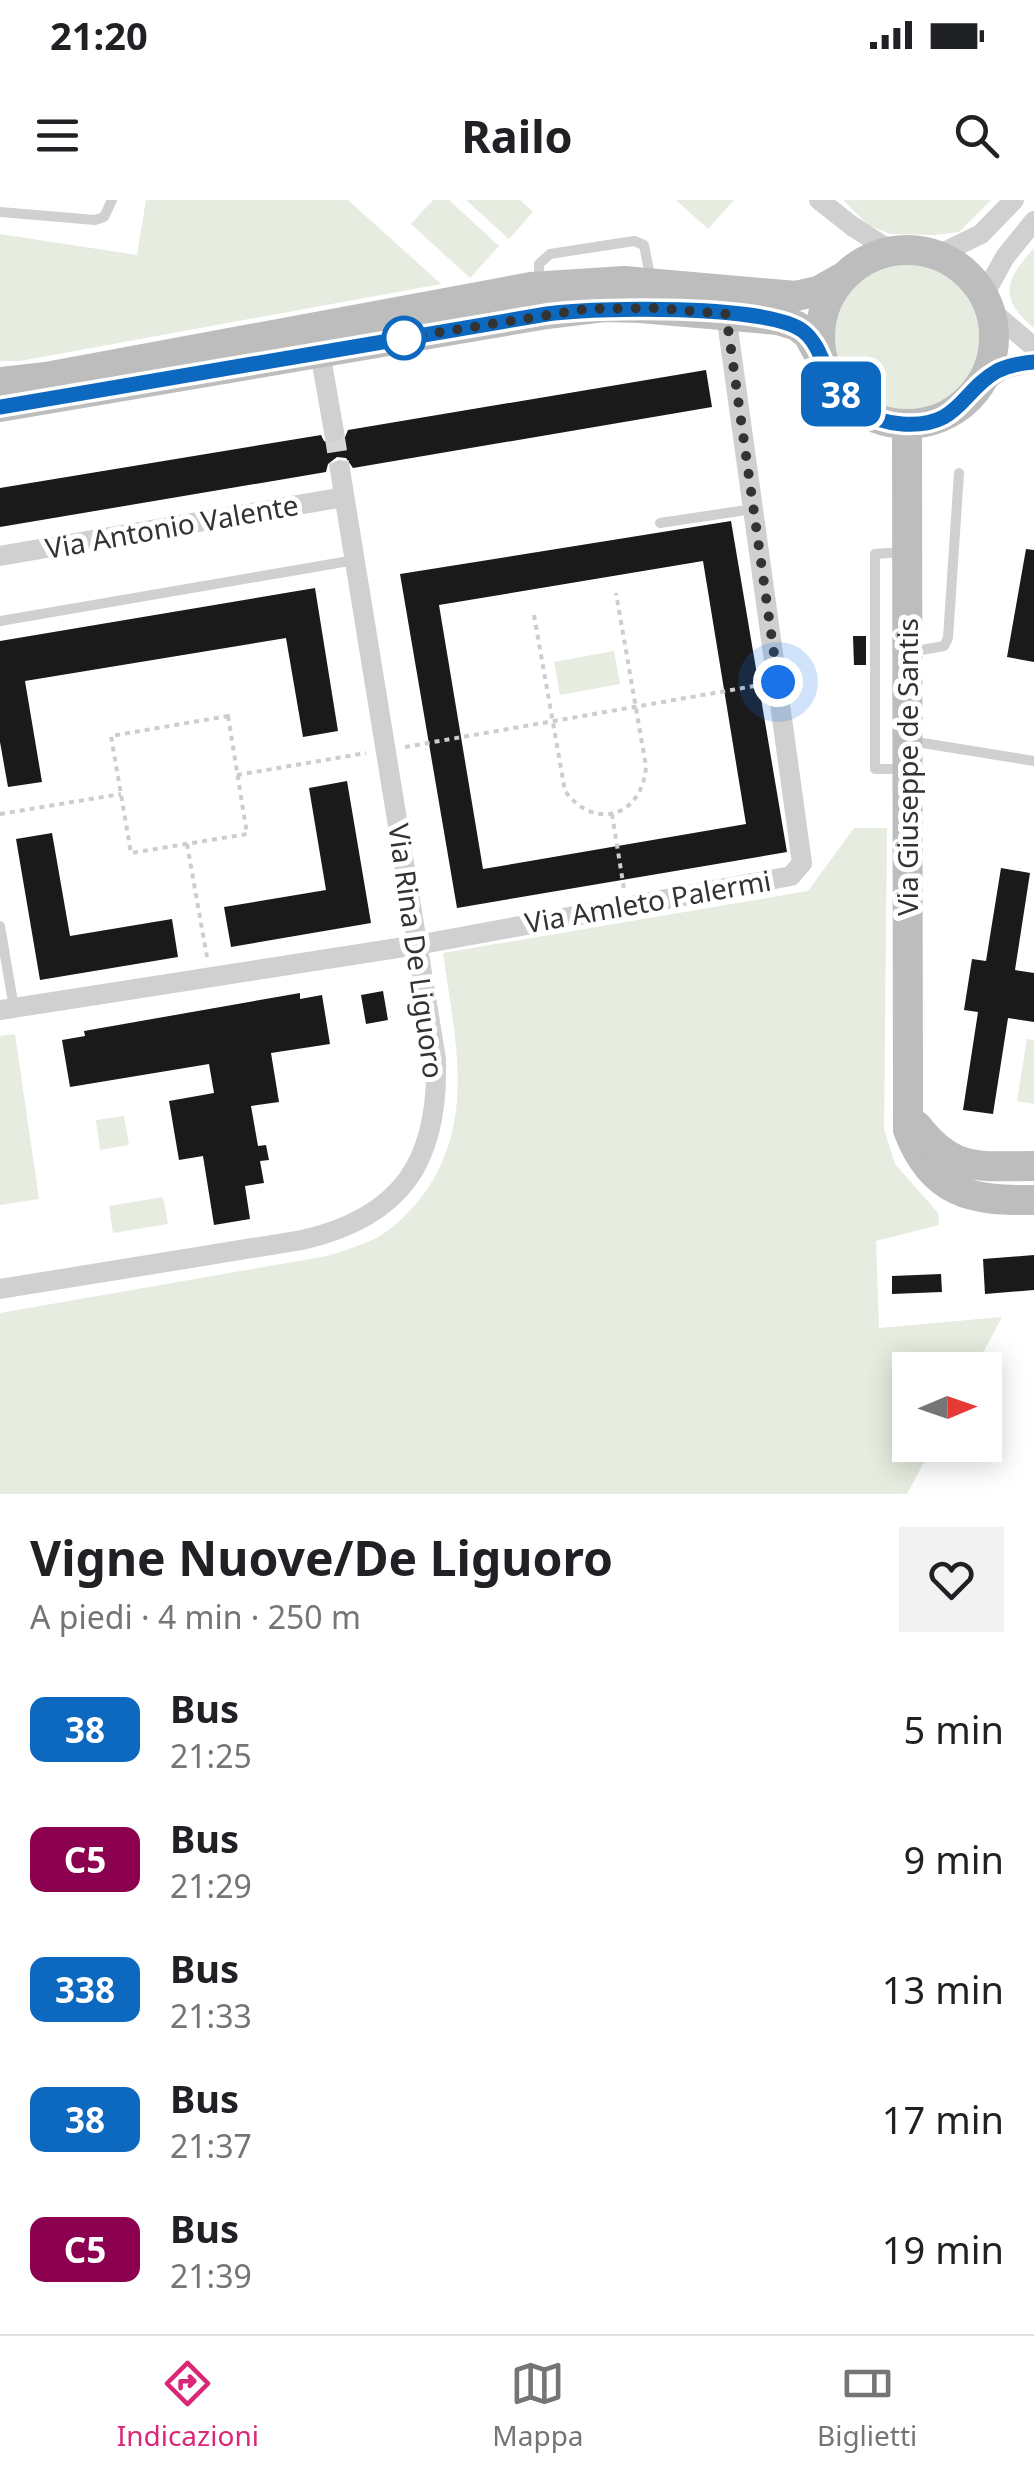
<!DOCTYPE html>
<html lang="it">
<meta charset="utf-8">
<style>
body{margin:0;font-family:"Noto Sans",sans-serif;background:#f2f2f2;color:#202124;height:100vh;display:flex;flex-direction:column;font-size:38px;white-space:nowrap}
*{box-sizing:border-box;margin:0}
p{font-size:32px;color:#757577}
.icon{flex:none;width:55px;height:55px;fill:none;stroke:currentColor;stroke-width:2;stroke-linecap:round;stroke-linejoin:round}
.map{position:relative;height:1294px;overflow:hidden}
.panel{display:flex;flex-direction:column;background:#fff;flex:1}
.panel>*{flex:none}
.badge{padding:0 20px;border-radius:15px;font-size:35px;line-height:65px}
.needle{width:65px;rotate:88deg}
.tools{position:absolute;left:892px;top:1152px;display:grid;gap:20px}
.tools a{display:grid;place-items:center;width:110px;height:110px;border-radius:0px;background:#fff;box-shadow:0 5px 25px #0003;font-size:50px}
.you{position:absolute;width:50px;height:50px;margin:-25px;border:8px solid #fff;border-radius:50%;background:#1a73e8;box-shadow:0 0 0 15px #1a73e833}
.map>.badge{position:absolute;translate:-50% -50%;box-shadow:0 0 0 5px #fff}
.round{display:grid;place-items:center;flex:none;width:105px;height:105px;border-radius:0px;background:#f2f2f2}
.overview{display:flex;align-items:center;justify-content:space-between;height:170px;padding:0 30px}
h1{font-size:48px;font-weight:700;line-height:75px}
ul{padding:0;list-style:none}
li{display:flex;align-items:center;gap:30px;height:130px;padding:0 30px}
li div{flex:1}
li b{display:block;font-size:38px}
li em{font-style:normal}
li .badge{min-width:110px;font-weight:700;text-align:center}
.status{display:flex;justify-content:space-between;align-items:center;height:70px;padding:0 50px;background:#fff;direction:ltr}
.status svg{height:28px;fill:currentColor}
header{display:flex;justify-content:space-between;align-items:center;height:130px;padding:0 30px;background:#fff;font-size:45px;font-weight:700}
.tab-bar{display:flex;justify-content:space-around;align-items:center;height:140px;border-top:2px solid #e0e0e0;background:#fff;font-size:28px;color:#757577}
.tab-bar a{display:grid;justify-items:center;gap:5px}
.tab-bar .active{color:#db2777}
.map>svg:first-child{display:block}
.green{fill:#e6ecdf}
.building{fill:#1a1a1a;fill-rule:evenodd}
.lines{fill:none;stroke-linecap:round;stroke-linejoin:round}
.street-tunnel{stroke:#d6d6d6;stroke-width:20;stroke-dasharray:20 10;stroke-linecap:butt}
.path{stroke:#cdcdcd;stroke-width:4;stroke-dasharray:5 5;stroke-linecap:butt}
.lane{stroke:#d0d0d0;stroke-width:10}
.street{stroke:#d0d0d0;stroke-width:20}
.secondary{stroke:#bdbdbd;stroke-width:30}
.line-casing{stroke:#fff;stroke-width:22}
.line{stroke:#0c69bf;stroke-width:15}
.walk{stroke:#333;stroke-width:10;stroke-dasharray:0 18}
.stop-dot{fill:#fff;stroke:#0c69bf;stroke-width:5}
.labels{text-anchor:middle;stroke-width:10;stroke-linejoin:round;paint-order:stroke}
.street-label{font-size:28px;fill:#333;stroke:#fff}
</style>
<div class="status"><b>21:20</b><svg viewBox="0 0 49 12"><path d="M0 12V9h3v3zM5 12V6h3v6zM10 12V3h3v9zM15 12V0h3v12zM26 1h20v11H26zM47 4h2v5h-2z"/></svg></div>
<header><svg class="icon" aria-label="menu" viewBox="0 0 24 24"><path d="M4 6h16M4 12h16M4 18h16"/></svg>Railo<svg class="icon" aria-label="search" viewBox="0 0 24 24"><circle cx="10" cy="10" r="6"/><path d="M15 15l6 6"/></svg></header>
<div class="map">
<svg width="1034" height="1294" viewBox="0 0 1034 1294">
<rect width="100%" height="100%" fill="#fff"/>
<!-- green -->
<g class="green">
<path d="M146,0H348L441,84L20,161H0V34L137,55Z"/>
<path d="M433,0H449L499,46L470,78L411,24Z"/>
<path d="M466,0H520L533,12L509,39Z"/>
<path d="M676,0H734L708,29Z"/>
<path d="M843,0H991L959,32L935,35L890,34L868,25Z"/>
<path d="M1034,48V128C997,97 1006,79 1034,48Z"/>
<circle cx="906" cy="137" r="73"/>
<path d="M614,451L620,484L560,495L554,462Z"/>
<path d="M854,628H887L884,929L895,964L938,1013L939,1025L876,1041L879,1128L1002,1117L974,1170H910V1245H933L907,1294H0V1113L327,1056C342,1051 357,1047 372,1040C394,1030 414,1008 428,988C476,914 454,835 443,753L808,691Z"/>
<path d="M15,834L39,999L0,1005V836Z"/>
<path d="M1027,839L1034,840V904L1017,901Z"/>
<path d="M124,916L129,945L100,950L96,920Z"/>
<path d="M163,997L168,1024L113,1033L109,1006Z"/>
</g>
<!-- building -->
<g class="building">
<path d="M706,170L712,207L353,268L346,258L337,257L328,264L326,272L0,327V288L321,235L324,241L335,246L343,242L348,230Z"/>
<path d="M731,321L787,652L457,708L400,374ZM703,361L746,624L483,669L439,405Z"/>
<path d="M1026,349L1034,350V462L1007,457Z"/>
<path d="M315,388L338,531L303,537L286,438L25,481L42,582L8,587L0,542V441Z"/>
<path d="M853,436H866V465H854Z"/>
<path d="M347,581L371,723L231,747L224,707L326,690L309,588Z"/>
<path d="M52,633L70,736L172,719L178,757L40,780L16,639Z"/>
<path d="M1001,668L1030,673L1015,770L1034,773V822L1008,818L993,914L963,910L978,812L964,810L972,759L986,761Z"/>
<path d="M383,791L388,820L366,824L361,795Z"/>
<path d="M300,793V799L322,795L330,844L271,853L279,902L251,906L258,946L266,945L269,960L260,961L264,983L245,986L250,1019L214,1025L203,956L179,960L169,901L214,893L209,864L70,887L62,840L85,836L84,831Z"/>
<path d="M1034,1055V1090L985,1094L983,1059Z"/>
<path d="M941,1074L942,1092L892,1094V1076Z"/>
</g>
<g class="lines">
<!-- street-tunnel -->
<path class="street-tunnel" d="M334,232L340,270"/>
<!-- path -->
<g class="path">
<path d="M534,415L565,591C595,632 643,616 646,566L616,393"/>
<path d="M228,516L247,634L131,653L111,536Z"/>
<path d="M405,547L760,485"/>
<path d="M237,575L366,553"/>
<path d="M0,614L121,594"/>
<path d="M612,614L624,689"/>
<path d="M187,644L207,757"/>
</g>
<!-- lane -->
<g class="lane">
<path d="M0,12L95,20L104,17L112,0"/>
<path d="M539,83V64L550,54L634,41L644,45L651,81"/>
<path d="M660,323L753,309"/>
<path d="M902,352L875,354V569H902"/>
<path d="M0,421L355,360"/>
<path d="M910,452L944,446L948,438L959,273"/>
<path d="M910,541L1034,561"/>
<path d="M0,726L14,808"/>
</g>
<!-- street -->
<g class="street">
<path d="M819,0L852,26L891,51"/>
<path d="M938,55L981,34L1014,0"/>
<path d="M984,95L1005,57L1034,21"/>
<path d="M990,110L1034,147"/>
<path d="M320,152L334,232"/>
<path d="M981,185L1003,169L1034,162"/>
<path d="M0,356L344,297"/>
<path d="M0,810L417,745L791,676L802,663L726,114"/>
<path d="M0,1089L302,1040C403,1017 439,960 436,859L340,270"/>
</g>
<!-- secondary -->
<g class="secondary">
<circle cx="907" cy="137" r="87"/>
<path d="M0,182L46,177L531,87L624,81L796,96L818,91L843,77"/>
<path d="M0,207L547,114L604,107L640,108L778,120L797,126L808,135L824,164"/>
<path d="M907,225L908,930C932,994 971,1001 1034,1000"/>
<path d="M917,926C954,973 978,966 1034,966"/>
</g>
</g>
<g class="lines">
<!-- line casing -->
<g class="line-casing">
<path id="line" d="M0,207L547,114C593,107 769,104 803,131C817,142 822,160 829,176C842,204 872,222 902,224C960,228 960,192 997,171C1009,165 1021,163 1034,162"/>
</g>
<!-- line -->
<use href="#line" class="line"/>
<!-- walk -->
<path class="walk" d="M404,138L586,109L656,108L726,114L778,482"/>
</g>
<!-- markers -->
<circle class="stop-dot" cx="404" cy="138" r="20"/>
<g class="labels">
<!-- street labels -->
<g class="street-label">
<text transform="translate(172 327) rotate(-10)" y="10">Via Antonio Valente</text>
<text transform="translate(908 567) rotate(-90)" y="10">Via Giuseppe de Santis</text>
<text transform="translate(648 702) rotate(-10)" y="10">Via Amleto Palermi</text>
<text transform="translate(416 751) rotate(82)" y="10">Via Rina De Liguoro</text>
</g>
</g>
</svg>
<div class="tools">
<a><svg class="needle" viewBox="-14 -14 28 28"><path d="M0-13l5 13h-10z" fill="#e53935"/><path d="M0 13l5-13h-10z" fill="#757577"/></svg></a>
</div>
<div class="you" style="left:778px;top:482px"></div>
<b class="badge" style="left:841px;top:194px;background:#0c69bf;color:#fff">38</b>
</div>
<section class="panel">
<div class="overview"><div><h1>Vigne Nuove/De Liguoro</h1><p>A piedi · 4 min · 250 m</p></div><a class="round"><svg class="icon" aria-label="heart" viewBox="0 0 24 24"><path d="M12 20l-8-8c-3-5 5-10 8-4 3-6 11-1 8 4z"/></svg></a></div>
<ul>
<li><span class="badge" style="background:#0c69bf;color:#fff">38</span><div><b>Bus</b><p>21:25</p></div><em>5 min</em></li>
<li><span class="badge" style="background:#8b004f;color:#fff">C5</span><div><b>Bus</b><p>21:29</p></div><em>9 min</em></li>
<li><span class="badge" style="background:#0c69bf;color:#fff">338</span><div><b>Bus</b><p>21:33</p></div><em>13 min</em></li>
<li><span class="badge" style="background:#0c69bf;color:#fff">38</span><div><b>Bus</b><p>21:37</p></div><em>17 min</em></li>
<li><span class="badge" style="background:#8b004f;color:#fff">C5</span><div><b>Bus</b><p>21:39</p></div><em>19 min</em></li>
</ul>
</section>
<nav class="tab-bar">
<a class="active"><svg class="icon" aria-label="directions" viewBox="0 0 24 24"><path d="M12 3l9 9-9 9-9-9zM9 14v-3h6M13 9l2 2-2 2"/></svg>Indicazioni</a>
<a><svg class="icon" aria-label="map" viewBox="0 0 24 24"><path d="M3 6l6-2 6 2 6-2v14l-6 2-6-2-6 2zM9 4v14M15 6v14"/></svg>Mappa</a>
<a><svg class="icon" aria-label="tickets" viewBox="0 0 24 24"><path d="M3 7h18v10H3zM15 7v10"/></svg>Biglietti</a>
</nav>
